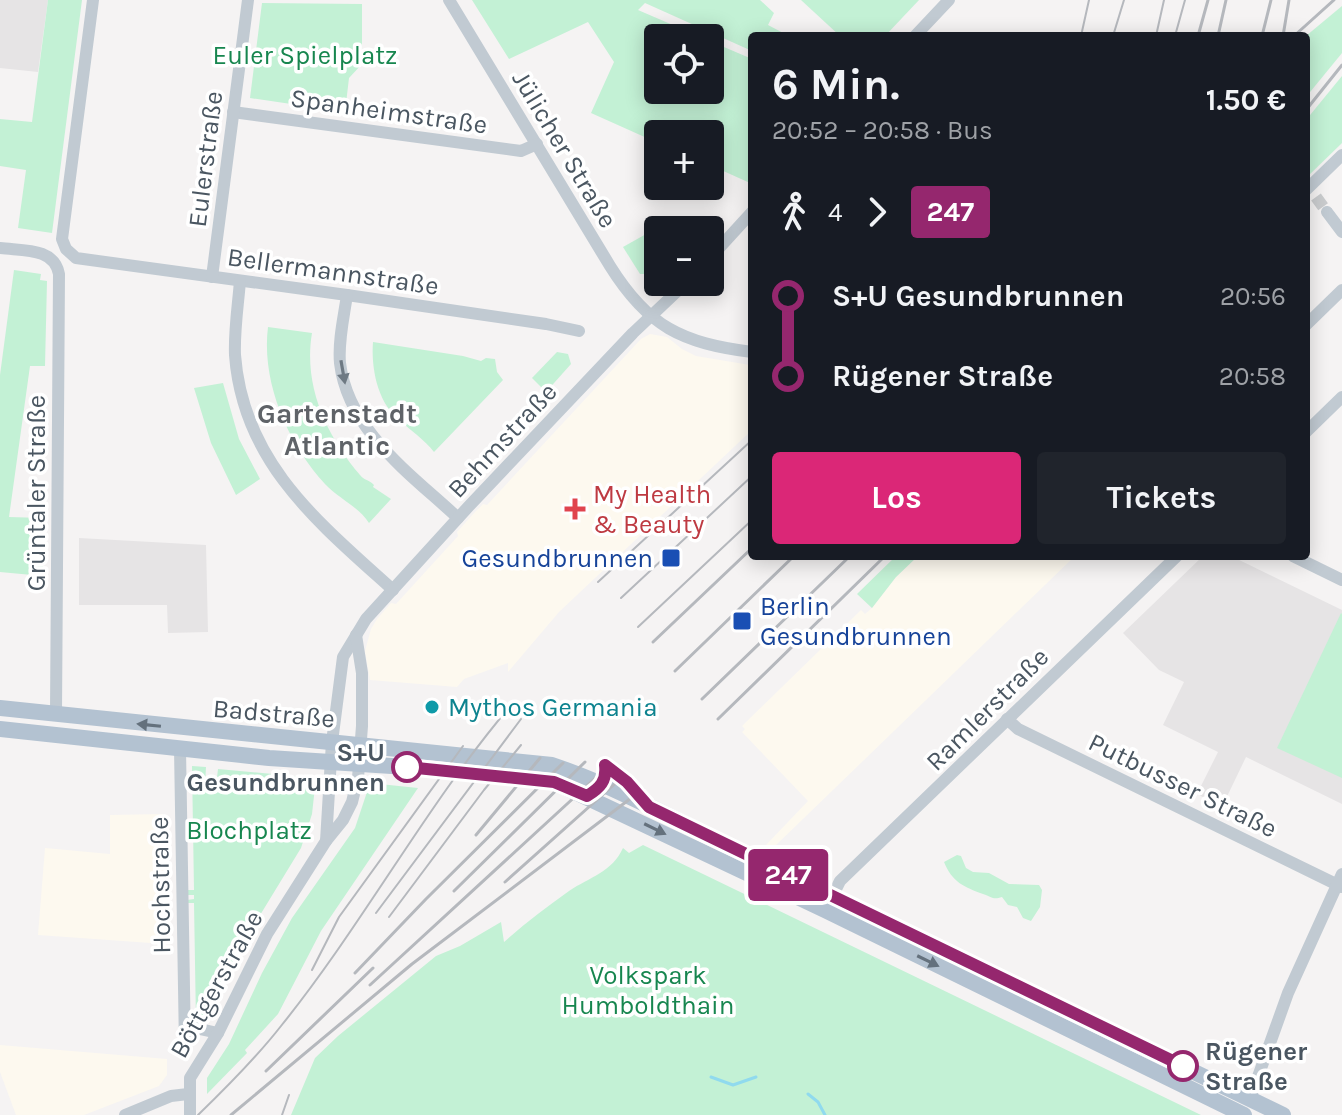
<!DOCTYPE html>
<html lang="de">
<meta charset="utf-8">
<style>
body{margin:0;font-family:Karla,sans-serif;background:#20242c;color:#f1f3f6;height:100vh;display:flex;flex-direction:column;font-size:30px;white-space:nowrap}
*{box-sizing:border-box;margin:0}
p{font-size:26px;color:#9ea1a6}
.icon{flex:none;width:44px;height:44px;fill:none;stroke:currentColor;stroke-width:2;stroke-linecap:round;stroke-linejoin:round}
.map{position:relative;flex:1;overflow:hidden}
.details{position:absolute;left:748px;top:32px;width:562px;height:528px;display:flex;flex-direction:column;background:#171b24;border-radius:8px;box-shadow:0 4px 20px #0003}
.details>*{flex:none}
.badge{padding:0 16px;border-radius:6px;font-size:28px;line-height:52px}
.buttons{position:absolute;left:644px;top:24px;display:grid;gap:16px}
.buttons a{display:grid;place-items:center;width:80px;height:80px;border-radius:8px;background:#171b24;box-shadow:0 4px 20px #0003;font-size:40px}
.map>.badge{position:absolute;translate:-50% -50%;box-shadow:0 0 0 4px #fff}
.legs{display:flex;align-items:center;gap:12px;height:88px;padding:0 24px;font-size:26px}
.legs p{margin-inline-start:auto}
.headline{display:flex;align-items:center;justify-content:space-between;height:136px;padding:0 24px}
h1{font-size:44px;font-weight:700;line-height:60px}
.primary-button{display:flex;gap:16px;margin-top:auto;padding:16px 24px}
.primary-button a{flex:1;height:92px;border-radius:8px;background:#db2777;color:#fff;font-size:32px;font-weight:700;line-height:92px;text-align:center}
.primary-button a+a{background:#20242c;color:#f1f3f6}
ul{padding:0 24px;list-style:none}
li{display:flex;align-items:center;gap:28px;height:80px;font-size:30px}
li i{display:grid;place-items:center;width:12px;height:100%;margin:0 10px;background:currentColor}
li i::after{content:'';width:20px;height:20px;margin:-10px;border:6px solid;border-radius:50%;background:#171b24}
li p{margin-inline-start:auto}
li:first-child i{background:linear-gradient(#0000 50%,currentColor 0)}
li:last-child i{background:linear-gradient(currentColor 50%,#0000 0)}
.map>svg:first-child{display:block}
.commercial{fill:#fdf9ef}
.education{fill:#e6e4e5}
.green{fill:#c3f1d5}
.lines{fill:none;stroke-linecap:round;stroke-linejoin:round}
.stream{stroke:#90daee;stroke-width:3}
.minor-tunnel{stroke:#caccce;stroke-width:12;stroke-dasharray:12 6;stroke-linecap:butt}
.minor{stroke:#c1cad2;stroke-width:12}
.major{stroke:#b3c2d1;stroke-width:16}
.tram{stroke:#b5b8bd;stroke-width:2}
.rail{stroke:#b5b8bd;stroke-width:3}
.oneway{fill:#6e7983}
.oneway2{fill:#64717d}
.line-1-casing{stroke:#fff;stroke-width:18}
.line-1{stroke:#95276e;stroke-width:12}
.health-dot{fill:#e0444e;stroke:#fff;stroke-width:3}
.transit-dot{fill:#1a4fb4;stroke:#fff;stroke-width:3}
.culture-dot{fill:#0f9aa8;stroke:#fff;stroke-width:3}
.stop-1-dot{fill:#fff;stroke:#95276e;stroke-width:4}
.labels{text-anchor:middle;stroke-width:7;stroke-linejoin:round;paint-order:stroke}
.park-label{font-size:26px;fill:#17864f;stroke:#fff}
.street-label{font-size:26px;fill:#4a5661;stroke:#fff}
.health-label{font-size:26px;fill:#be3a42;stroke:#fff;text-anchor:start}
.transit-label{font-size:26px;fill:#164399;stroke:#fff;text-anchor:end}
.culture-label{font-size:26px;fill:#0d838f;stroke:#fff;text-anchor:start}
.stop-label{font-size:26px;font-weight:bold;fill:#4a5661;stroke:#fff;text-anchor:end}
.neighbourhood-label{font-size:28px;font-weight:bold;fill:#5f6368;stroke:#fff}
</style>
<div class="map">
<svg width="1342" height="1115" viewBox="0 0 1342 1115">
<rect width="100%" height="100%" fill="#f5f3f3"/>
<!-- commercial -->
<g class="commercial">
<path d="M650,334L667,337L682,349L696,356L750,365L752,430L559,612L508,672V663L464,679L457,687L370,680L365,651L371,629L377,619L391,603L396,604L458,536L457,532L475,512L483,504L487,505L641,339Z"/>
<path d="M918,556H1075L773,848L766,845L808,801L742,732L745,729L742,726L861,610L865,614L872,608L896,577Z"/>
<path d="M163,814L165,944L38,935L45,848L110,854V815Z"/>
<path d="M0,1045L167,1059V1075L159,1086L84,1115H16L0,1072Z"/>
</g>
<!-- education -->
<g class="education">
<path d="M0,0H48L38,72L0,68Z"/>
<path d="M79,538L206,545L208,632L168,633L167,605H79Z"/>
<path d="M1203,556H1231L1342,610V804L1246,757L1222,807L1197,794L1218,752L1163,725L1184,682L1159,670L1123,633Z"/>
</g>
<!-- green -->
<g class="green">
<path d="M48,0H82L52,233L18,228L26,170L0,166V119L32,122Z"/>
<path d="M472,0H760L774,13L768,25L789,36H752V51L645,3L638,10L703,38H658V90H710V41L752,59L750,183L710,165V134H658V143L591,113L614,62L588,22L509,59Z"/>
<path d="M801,0H919L885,36H840Z"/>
<path d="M262,3L362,4V64L349,78L345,112L250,98Z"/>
<path d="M1342,6V53L1306,97V36Z"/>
<path d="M1342,76V143L1306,178V120Z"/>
<path d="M655,229L658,232V270L654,274H640L623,247Z"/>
<path d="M14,270L41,274L40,280L47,281L45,366H30L9,517L43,518V576L0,572V375Z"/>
<path d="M268,327L312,333C303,387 327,436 360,475C365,481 368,479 374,485L373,487L391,499L369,523C358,506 339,499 325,484C288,444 261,382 268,327Z"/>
<path d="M373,342L463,356L481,361L486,358L495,359L497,372L503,380L434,452C425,440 409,429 398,419C377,401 371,367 373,342Z"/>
<path d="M557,352L568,354L571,364L546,392L532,378Z"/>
<path d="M223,383L239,439L260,479L236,495L211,443L194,388Z"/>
<path d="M896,556H918L896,577L872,608L857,594Z"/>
<path d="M1341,613L1342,614V778L1277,748Z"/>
<path d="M192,766L206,767L205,785L208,787L216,786L218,769L316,778L312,814L301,848L243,943L205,1024L196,1022L194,903H187V900L194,899V895H186V890H194Z"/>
<path d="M370,783L418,788L321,931L278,1014L245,1050L247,1053L207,1094V1078L229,1044L262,973L292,918L355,828Z"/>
<path d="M643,845L1201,1115H291L315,1058L338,1036L436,956L460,946L501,922L504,942C525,923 547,907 569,891C590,877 612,872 623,848L629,853Z"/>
<path d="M957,855L961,856L966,868L973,872L989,873L1009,884L1039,885L1042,890L1040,907L1031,921L1023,918L1017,907L1008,905L1002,897C993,900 992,897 983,894C964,887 952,882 944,862Z"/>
</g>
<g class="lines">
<!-- stream -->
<g class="stream">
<path d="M711,1077L733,1085L756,1077"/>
<path d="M808,1094L818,1102L825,1115"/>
</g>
<!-- minor-tunnel -->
<path class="minor-tunnel" d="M1316,197L1327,212"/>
<!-- minor -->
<g class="minor">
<path d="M93,0L62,239L66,249L76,258L347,295L546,324L579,331"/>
<path d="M449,0L610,266C648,327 682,343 752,352"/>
<path d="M915,36L949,0"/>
<path d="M233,112L521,151L537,144"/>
<path d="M1306,190L1342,155"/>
<path d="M1327,212L1342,232"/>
<path d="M0,248C22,251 54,247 59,274L56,713"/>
<path d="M710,258L752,212"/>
<path d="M212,277L248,0"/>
<path d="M240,281C238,306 234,331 235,355C243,463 319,523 393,590"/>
<path d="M347,295C344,316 338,341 340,363C348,431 412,475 458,518"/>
<path d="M1306,325L1342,290"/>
<path d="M1306,432L1342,397"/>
<path d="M1293,556L1342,580"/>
<path d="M1007,719L1018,729L1342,887"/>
<path d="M180,749L185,1047"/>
<path d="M326,841L332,742L343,657L366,619L469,506L633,333L687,282"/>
<path d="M832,897L840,881L1177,556"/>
<path d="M185,1020L195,1028L218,1033"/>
<path d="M1250,1099L1288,993L1342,874"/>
<path d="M125,1115L171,1096L188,1094"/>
<path d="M190,1115V1078L218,1033L267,934L326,841L343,820L352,802L358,778L362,726V673L356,635"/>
</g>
<!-- major -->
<g class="major">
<path d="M0,708L552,765C623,789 689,827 756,860L1283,1115"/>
<path d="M0,729L269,758L407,767L554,782L825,910L1244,1115"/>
</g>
<!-- tram -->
<g class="tram">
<path d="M1081,36L1089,0"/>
<path d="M1113,36L1124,0"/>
<path d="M1156,36L1164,0"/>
<path d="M1175,36L1185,0"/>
<path d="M598,582L752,440"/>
<path d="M621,598L752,476"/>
<path d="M638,627L752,520"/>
<path d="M376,913L521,719"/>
<path d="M389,917L484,790L521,745"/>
<path d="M312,970L339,917L463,746"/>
<path d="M198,1115C227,1087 256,1058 281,1026C364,923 426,805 512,704"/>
<path d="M282,1115L289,1095"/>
</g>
<!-- rail -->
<g class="rail">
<path d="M1198,36L1208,0"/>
<path d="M1218,36L1226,0"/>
<path d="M1262,36L1271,0"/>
<path d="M1283,36L1289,0"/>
<path d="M1294,36L1334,0"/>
<path d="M1306,110L1342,65"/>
<path d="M653,642L752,548"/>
<path d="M675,671L794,556"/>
<path d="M702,699L850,556"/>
<path d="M718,719L885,556"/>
<path d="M476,835L540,758"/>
<path d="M505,882L618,781"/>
<path d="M454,891L585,762"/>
<path d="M355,973L426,899L563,763"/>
<path d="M370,985L604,770"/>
<path d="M266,1071L373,968"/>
<path d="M231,1115L412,964L643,789"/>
</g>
</g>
<!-- one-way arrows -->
<defs><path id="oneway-solid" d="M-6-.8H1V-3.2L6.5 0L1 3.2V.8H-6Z" transform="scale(2)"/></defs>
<use class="oneway" href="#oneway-solid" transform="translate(343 372) rotate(80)"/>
<g class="oneway2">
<use href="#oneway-solid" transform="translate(149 725) rotate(-174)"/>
<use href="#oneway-solid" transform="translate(655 829) rotate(26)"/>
<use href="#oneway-solid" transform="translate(928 961) rotate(26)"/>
</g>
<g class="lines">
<!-- line-1 casing -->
<g class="line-1-casing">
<path id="line-1" d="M407,767L554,782L587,796C600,788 607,781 605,765L627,782L649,807L1183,1066"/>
</g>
<!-- line-1 -->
<use href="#line-1" class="line-1"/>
</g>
<!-- markers -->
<path class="health-dot" d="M571 497h8v8h8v8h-8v8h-8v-8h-8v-8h8z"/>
<g class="transit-dot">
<rect x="661" y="548" width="20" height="20" rx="4"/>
<rect x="732" y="611" width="20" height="20" rx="4"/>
</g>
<circle class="culture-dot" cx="432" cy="707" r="8"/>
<g class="stop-1-dot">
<circle cx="407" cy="767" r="14"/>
<circle cx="1183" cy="1066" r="14"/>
</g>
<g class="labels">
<!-- park labels -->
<g class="park-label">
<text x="305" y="64">Euler Spielplatz</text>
<text x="249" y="839">Blochplatz</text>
<text x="648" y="984">Volkspark<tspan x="648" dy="30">Humboldthain</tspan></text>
</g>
<!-- street labels -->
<g class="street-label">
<text transform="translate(389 111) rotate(8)" y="9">Spanheimstraße</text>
<text transform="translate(565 149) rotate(59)" y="9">Jülicher Straße</text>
<text transform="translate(205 159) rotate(-83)" y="9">Eulerstraße</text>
<text transform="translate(333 271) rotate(8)" y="9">Bellermannstraße</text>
<text transform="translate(502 440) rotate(-47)" y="9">Behmstraße</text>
<text transform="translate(36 493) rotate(-90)" y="9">Grüntaler Straße</text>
<text transform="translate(987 709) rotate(-45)" y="9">Ramlerstraße</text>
<text transform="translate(274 713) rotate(5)" y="9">Badstraße</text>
<text transform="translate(1183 785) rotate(26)" y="9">Putbusser Straße</text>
<text transform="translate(160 885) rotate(-91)" y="9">Hochstraße</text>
<text transform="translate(216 984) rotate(-61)" y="9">Böttgerstraße</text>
</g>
<!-- health labels -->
<g class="health-label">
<text x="593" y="503">My Health<tspan x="593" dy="30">&amp; Beauty</tspan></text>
</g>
<!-- transit labels -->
<g class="transit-label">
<text x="653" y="567">Gesundbrunnen</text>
<text x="760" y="615" text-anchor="start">Berlin<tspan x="760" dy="30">Gesundbrunnen</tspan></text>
</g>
<!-- culture labels -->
<g class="culture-label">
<text x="448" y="716">Mythos Germania</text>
</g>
<!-- stop labels -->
<g class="stop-label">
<text x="385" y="761">S+U<tspan x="385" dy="30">Gesundbrunnen</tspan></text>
<text x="1205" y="1060" text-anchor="start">Rügener<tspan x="1205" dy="30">Straße</tspan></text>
</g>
<!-- neighbourhood labels -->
<g class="neighbourhood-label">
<text x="337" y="423">Gartenstadt<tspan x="337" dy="32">Atlantic</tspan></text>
</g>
</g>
</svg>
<div class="buttons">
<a><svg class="icon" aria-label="locate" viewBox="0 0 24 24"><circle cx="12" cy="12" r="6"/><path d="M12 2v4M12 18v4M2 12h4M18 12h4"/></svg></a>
<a>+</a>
<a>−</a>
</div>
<b class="badge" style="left:788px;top:875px;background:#95276e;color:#fff">247</b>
<section class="details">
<div class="headline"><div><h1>6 Min.</h1><p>20:52 – 20:58 · Bus</p></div><b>1.50 €</b></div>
<div class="legs"><svg class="icon" aria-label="walk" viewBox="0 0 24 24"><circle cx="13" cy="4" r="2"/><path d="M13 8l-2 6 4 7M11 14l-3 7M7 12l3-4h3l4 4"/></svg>4<svg class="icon" aria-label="forward" viewBox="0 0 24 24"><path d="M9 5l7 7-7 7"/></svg><b class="badge" style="background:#95276e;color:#fff">247</b></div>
<ul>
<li><i style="color:#95276e"></i><b>S+U Gesundbrunnen</b><p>20:56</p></li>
<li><i style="color:#95276e"></i><b>Rügener Straße</b><p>20:58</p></li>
</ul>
<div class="primary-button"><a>Los</a><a>Tickets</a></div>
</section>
</div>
